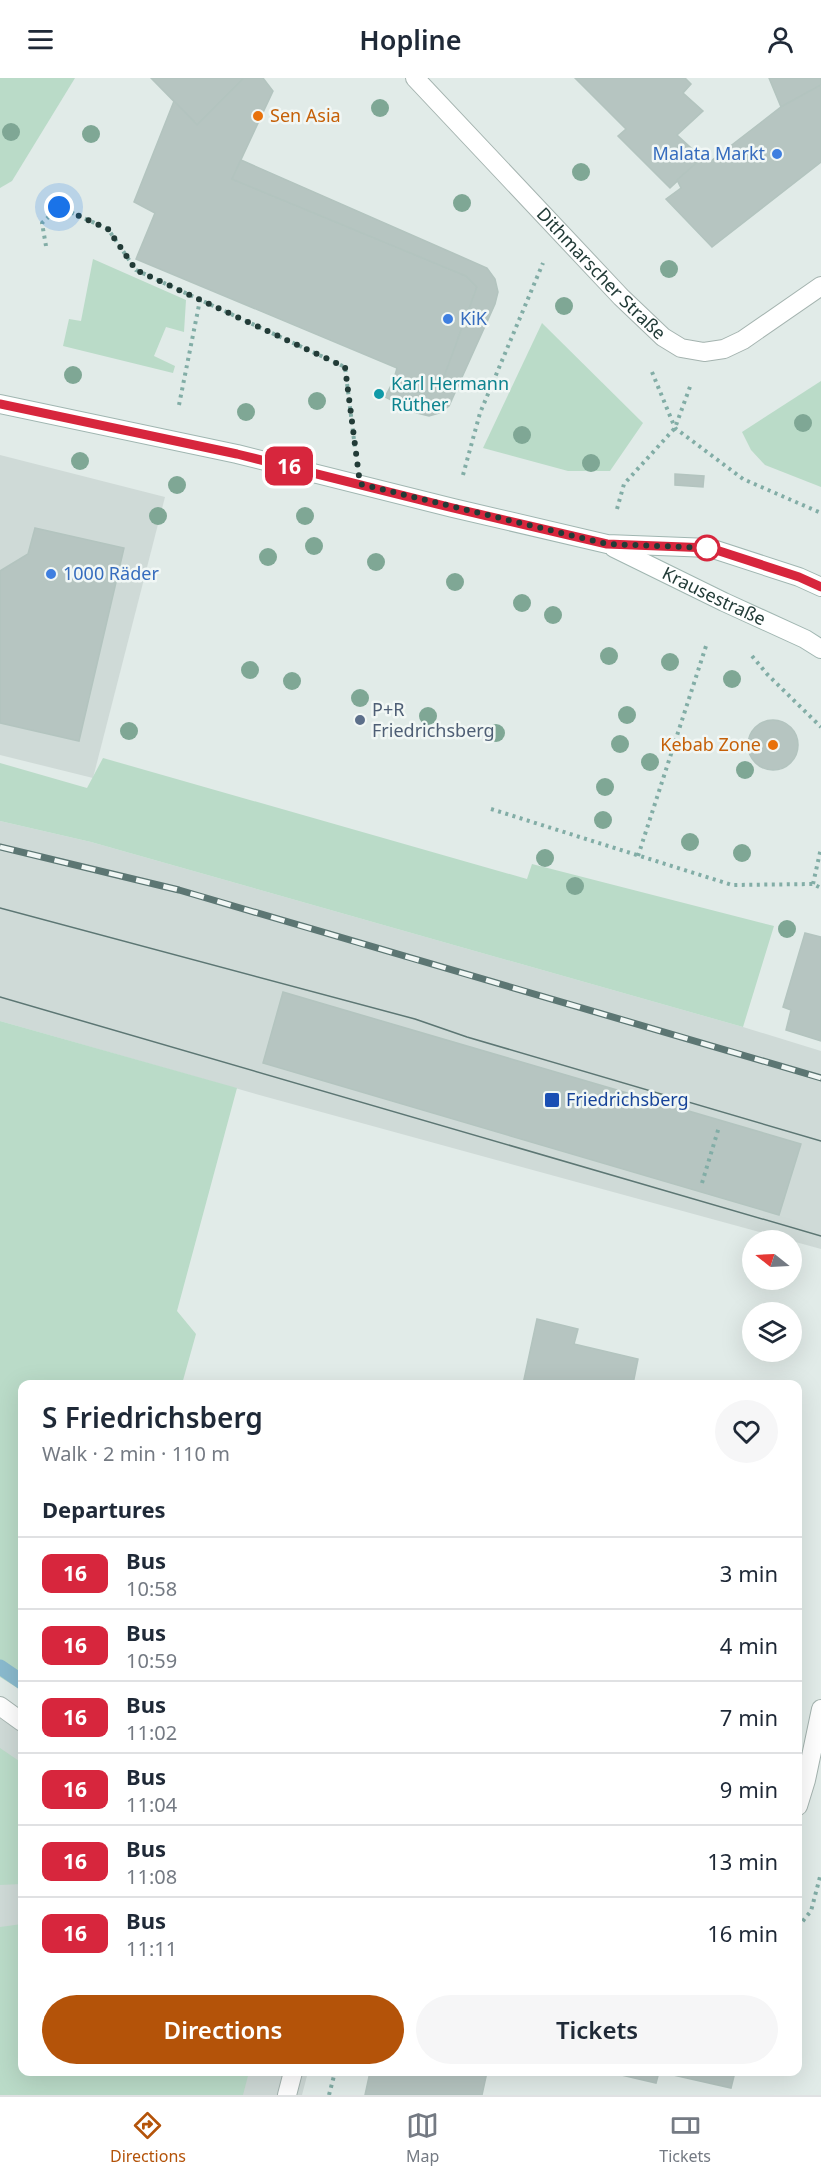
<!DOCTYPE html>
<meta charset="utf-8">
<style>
body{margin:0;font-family:"Noto Sans",sans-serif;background:#f6f6f7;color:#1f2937;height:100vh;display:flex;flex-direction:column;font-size:22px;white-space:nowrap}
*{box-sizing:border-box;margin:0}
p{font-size:20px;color:#747a83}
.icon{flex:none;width:33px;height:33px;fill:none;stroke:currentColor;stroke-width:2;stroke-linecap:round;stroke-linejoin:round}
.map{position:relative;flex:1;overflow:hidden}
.side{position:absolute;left:18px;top:1302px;width:784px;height:696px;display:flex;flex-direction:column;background:#fff;border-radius:12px;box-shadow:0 6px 24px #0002}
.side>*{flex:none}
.badge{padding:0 12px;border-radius:9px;font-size:21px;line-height:39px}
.needle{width:39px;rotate:288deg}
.buttons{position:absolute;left:742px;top:1152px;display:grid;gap:12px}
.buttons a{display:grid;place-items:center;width:60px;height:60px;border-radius:50%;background:#fff;box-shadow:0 6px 24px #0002;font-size:30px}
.you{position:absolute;width:30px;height:30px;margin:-15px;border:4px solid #fff;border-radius:50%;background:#1a73e8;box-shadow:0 0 0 9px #1a73e833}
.map>.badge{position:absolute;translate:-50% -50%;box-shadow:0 0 0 3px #fff}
h2{padding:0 24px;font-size:22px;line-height:54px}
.round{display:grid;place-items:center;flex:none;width:63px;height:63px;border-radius:32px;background:#f6f6f7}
.headline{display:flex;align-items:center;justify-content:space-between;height:102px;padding:0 24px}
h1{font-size:28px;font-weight:600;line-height:45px}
.action{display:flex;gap:12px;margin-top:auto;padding:12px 24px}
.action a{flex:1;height:69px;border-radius:36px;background:#b45309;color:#fff;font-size:24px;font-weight:600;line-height:69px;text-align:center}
.action a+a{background:#f6f6f7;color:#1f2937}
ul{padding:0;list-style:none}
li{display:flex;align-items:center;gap:18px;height:72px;padding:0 24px;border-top:2px solid #e0e1e3}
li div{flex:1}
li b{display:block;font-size:22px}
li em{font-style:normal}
li .badge{min-width:66px;font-weight:700;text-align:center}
header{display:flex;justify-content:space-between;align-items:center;height:78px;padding:0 24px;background:#fff;font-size:27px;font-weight:600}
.menu{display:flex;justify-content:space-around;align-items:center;height:84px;border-top:2px solid #e0e1e3;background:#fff;font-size:16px;color:#747a83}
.menu a{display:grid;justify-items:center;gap:3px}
.menu .current{color:#b45309}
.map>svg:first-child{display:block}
.built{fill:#cfdad7}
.green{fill:#badbc8}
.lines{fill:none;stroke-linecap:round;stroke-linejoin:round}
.stream{stroke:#8abace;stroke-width:15}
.building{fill:#b6c5c1;stroke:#b3c4bf;stroke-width:1.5}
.lane-casing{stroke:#a4b3af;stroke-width:20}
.street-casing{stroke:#a4b3af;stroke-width:20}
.secondary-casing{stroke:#a0b6b1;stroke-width:20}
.path{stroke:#82ada6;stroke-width:4;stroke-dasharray:3 4.5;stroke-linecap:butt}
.lane{stroke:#fff;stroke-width:18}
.street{stroke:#fff;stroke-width:18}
.secondary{stroke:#fff;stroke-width:18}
.tram{stroke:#5c7673;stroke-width:1.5}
.rail-casing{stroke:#5c7673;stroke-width:7}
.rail{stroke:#f1f7f5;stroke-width:4.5;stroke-dasharray:14;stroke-linecap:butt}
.tree{fill:#7fa795}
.line-casing{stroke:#fff;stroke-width:14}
.line{stroke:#d7263d;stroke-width:9}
.walk{stroke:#223b37;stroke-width:6;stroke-dasharray:0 10.8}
.food-dot{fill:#e8710a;stroke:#f1f7f5;stroke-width:2}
.shop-dot{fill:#3f7fe0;stroke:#f1f7f5;stroke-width:2}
.culture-dot{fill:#0f9aa8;stroke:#f1f7f5;stroke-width:2}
.stop-dot{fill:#fff;stroke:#d7263d;stroke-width:3}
.service-dot{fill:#5c6f8a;stroke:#f1f7f5;stroke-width:2}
.transit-dot{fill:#1a4fb4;stroke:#f1f7f5;stroke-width:2}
.labels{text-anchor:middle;stroke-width:5;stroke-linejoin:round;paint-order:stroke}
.food-label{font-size:18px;fill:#c56008;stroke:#f1f7f5;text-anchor:start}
.shop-label{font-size:18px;fill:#366cbe;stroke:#f1f7f5;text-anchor:start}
.street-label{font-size:18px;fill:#223b37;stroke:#f1f7f5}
.culture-label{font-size:18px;fill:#0d838f;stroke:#f1f7f5;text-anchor:start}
.service-label{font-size:18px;fill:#4e5e75;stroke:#f1f7f5;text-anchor:start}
.transit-label{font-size:18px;fill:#164399;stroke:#f1f7f5;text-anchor:start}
</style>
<header><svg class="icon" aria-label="menu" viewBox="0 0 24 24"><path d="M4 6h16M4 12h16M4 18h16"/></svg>Hopline<svg class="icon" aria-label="person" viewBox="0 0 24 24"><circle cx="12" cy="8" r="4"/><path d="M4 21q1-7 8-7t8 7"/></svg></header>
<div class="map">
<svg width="821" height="2017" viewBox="0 0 821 2017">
<rect width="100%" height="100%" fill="#e1ebe8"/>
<!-- built -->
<g class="built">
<path d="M0,377L165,419L93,700L0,677Z"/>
<path d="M0,743L91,764L743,949L821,973V1171L263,1018L0,943Z"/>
<path d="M0,1640L22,1655V1994H308L302,2017H0Z"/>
</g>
<!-- green -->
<g class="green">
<path d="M0,0H75L12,103L0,110Z"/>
<path d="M93,181L186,222L184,254L166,249L154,278L175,288L173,295L63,268L69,241L81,243Z"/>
<path d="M542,245L643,345L610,393H568L483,370Z"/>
<path d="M821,303V409L765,387L751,372L742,354Z"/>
<path d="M103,680L527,801L532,786L774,848L743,949L91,764L0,743V685L87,710Z"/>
<path d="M0,943L237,1010L177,1233L196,1256L182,1306H22V1613L0,1599Z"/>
<path d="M0,1670L22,1685V1806L0,1807Z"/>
<path d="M22,1846V1994H249L243,2017H0V1849Z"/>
</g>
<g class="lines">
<!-- stream -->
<path class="stream" d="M0,1589L22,1604"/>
</g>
<!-- building -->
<g class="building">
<path d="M151,0H244L197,47Z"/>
<path d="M244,0H263L273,13L232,101L466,198L477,209L440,310L434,315L426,317L393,304L397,290L136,181L155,135L134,124L174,23L197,47Z"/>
<path d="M575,0H685L691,6L683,15L703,33L677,57L702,80L670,110L618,58L626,51Z"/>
<path d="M769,0H821V7L781,29Z"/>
<path d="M821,7V84L712,169L666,121L681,110L677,102L702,80L711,83L781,29Z"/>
<path d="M241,82L487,190L495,201L498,214L495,226L449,328L439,335L429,338L417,335L385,319L393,304L426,317L440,310L477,209L466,198L232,101Z"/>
<path d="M675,396L704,398L703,409L675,407Z"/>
<path d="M35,450L124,470L79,663L0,645V493L28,476Z"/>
<circle cx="773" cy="667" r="25"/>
<path d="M805,855L821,859V963L786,952L791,932L783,929Z"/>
<path d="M283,914L801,1066L779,1137L263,985Z"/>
<path d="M537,1241L578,1251L574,1266L638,1281L633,1306H523Z"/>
<path d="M370,1994H487L482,2017H365Z"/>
<path d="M618,1994H659L656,2005L617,1996Z"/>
<path d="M660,1994H735L731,2010Z"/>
</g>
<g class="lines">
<!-- lane casing -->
<g class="lane-casing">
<path id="lane" d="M287,2017L293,1994"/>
</g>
<!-- street casing -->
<g class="street-casing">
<g id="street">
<path id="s1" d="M415,0L621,219L663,259L681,270L704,274L724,271L743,262L821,208"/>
<path d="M0,1628L22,1644"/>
<path d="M798,1728L806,1702L821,1631"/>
</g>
</g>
<!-- secondary casing -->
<g class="secondary-casing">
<g id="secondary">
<path d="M0,326L237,376L453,430L607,466L710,470L799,499L821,509"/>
<path id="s2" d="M614,470L724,524L805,561L821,571"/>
</g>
</g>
<!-- path -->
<g class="path">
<path d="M46,168L42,145L59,129L108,151L136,192L345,289L355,370"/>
<path d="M652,294L675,350L743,401L821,435"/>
<path d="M179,327L200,222"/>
<path d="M463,397L480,335L543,185"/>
<path d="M617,431L624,406L675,350L691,306"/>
<path d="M752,578L767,596L821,649"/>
<path d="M491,731L732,807L813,806L821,810"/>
<path d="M638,778L707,565"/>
<path d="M813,806L821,770"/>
<path d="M702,1105L719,1049"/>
<path d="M798,1849L811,1833L821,1795"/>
<path d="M329,2017L335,1994"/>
</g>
<!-- lane -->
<use href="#lane" class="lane"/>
<!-- street -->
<use href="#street" class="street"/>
<!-- secondary -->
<use href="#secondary" class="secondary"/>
<!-- tram -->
<g class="tram">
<path d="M0,830L415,941L467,959L821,1063"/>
<path d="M0,919L821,1158"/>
</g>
<!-- rail casing -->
<g class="rail-casing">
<path id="rail" d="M0,769L179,812L821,1000"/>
</g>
<!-- rail -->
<use href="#rail" class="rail"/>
</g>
<!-- trees -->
<g class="tree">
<circle cx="380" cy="30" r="9"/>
<circle cx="11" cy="54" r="9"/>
<circle cx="91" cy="56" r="9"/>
<circle cx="581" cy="94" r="9"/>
<circle cx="462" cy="125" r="9"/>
<circle cx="669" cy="191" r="9"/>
<circle cx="564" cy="228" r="9"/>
<circle cx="73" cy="297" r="9"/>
<circle cx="317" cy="323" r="9"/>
<circle cx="246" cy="334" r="9"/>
<circle cx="803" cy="345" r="9"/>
<circle cx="522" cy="357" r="9"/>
<circle cx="80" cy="383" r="9"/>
<circle cx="591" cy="385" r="9"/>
<circle cx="177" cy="407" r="9"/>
<circle cx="158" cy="438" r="9"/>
<circle cx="305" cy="438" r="9"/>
<circle cx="314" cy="468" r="9"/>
<circle cx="268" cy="479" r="9"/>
<circle cx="376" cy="484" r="9"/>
<circle cx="455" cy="504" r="9"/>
<circle cx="522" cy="525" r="9"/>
<circle cx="553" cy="537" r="9"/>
<circle cx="609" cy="578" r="9"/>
<circle cx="670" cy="584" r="9"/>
<circle cx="250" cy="592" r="9"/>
<circle cx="732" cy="601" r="9"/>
<circle cx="292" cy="603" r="9"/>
<circle cx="360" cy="620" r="9"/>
<circle cx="627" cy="637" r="9"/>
<circle cx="428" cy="638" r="9"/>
<circle cx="129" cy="653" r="9"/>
<circle cx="496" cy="655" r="9"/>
<circle cx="620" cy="666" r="9"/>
<circle cx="650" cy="684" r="9"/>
<circle cx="745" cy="692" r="9"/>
<circle cx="605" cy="709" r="9"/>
<circle cx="603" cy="742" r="9"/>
<circle cx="690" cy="764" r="9"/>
<circle cx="742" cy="775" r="9"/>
<circle cx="545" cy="780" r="9"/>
<circle cx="575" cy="808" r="9"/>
<circle cx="787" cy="851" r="9"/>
</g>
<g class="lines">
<!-- line casing -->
<g class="line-casing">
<path id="line" d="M0,326L237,376L453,430L607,466L710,470L799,499L821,509"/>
</g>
<!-- line -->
<use href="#line" class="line"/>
<!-- walk -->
<path class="walk" d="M59,129L108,151L136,192L345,289L360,406L607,466L710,470H707"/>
</g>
<!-- markers -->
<g class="food-dot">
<circle cx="258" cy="38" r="6"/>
<circle cx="773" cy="667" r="6"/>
</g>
<g class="shop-dot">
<circle cx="777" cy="76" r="6"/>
<circle cx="448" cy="241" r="6"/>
<circle cx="51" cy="496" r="6"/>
</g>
<circle class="culture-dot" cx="379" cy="316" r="6"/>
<circle class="stop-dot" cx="707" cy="470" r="12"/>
<circle class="service-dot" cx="360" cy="642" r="6"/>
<rect class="transit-dot" x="544" y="1014" width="16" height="16" rx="3"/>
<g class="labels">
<!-- food labels -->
<g class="food-label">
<text x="270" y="44">Sen Asia</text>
<text x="761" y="673" text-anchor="end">Kebab Zone</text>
</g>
<!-- shop labels -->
<g class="shop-label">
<text x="765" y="82" text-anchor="end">Malata Markt</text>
<text x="460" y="247">KiK</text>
<text x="63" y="502">1000 Räder</text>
</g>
<!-- street labels -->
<g class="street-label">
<text dy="6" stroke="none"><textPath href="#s1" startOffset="270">Dithmarscher Straße</textPath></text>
<text dy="6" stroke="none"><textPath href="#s2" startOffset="111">Krausestraße</textPath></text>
</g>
<!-- culture labels -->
<g class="culture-label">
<text x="391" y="312">Karl Hermann<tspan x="391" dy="21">Rüther</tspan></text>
</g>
<!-- service labels -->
<g class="service-label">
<text x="372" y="638">P+R<tspan x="372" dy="21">Friedrichsberg</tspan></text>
</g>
<!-- transit labels -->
<g class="transit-label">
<text x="566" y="1028">Friedrichsberg</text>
</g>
</g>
</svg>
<div class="buttons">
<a><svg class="needle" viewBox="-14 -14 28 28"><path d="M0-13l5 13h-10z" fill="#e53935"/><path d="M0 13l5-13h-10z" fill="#747a83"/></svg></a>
<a><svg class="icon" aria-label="layers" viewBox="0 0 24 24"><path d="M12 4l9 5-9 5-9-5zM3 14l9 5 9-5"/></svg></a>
</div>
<div class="you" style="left:59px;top:129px"></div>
<b class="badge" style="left:289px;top:388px;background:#d7263d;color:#fff">16</b>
<section class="side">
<div class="headline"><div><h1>S Friedrichsberg</h1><p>Walk · 2 min · 110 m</p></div><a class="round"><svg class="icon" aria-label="heart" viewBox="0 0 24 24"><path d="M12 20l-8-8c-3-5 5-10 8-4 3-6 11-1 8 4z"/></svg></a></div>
<h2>Departures</h2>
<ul>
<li><span class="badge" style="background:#d7263d;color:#fff">16</span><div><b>Bus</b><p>10:58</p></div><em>3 min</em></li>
<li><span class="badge" style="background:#d7263d;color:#fff">16</span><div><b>Bus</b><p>10:59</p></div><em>4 min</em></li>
<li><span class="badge" style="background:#d7263d;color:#fff">16</span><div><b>Bus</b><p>11:02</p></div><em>7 min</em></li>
<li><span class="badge" style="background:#d7263d;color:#fff">16</span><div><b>Bus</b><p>11:04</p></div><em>9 min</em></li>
<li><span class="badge" style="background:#d7263d;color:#fff">16</span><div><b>Bus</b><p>11:08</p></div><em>13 min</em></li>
<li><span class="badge" style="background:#d7263d;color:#fff">16</span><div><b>Bus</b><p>11:11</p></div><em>16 min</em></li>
</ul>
<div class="action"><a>Directions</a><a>Tickets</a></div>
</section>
</div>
<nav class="menu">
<a class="current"><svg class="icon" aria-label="directions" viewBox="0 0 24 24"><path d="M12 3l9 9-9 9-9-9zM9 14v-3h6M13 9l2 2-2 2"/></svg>Directions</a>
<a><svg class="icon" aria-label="map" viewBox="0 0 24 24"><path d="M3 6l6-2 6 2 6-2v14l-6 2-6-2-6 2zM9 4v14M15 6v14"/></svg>Map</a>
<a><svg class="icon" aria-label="tickets" viewBox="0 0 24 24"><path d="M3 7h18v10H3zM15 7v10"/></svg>Tickets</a>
</nav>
